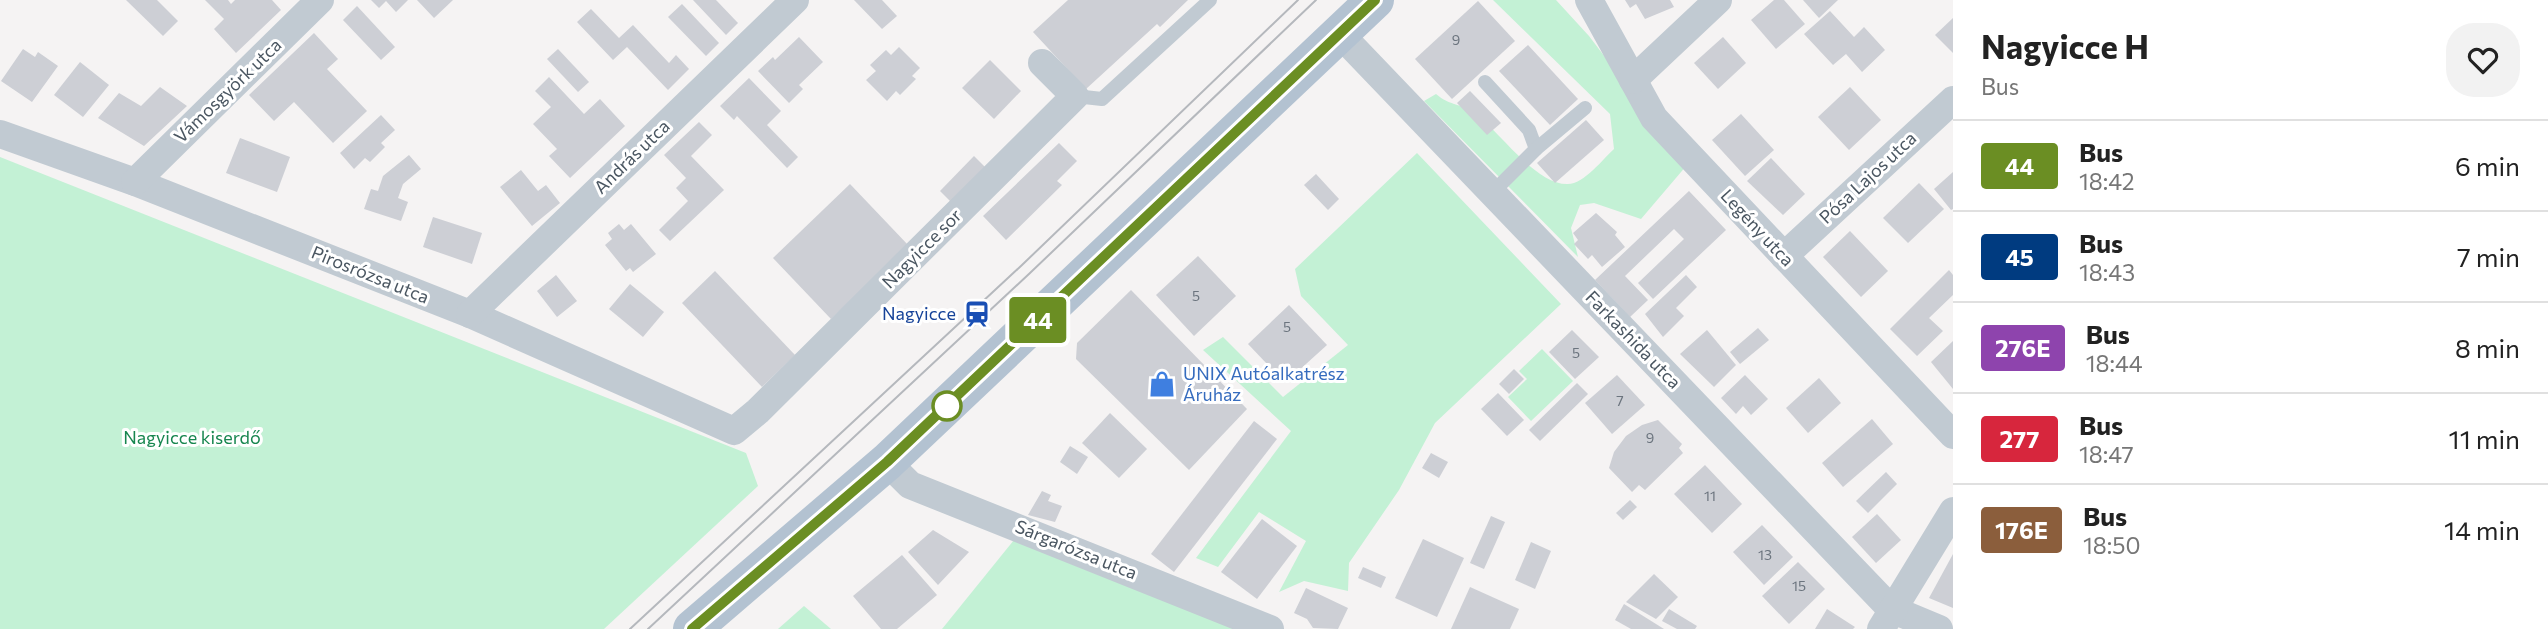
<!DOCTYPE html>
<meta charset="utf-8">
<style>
body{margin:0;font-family:Commissioner,sans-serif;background:#f2f2f2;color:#222;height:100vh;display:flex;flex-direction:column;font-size:26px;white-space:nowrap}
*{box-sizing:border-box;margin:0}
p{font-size:23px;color:#767676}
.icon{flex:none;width:38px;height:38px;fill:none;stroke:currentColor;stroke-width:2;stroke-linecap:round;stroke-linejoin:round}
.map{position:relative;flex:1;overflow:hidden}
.panel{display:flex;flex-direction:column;background:#fff;width:595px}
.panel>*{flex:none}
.badge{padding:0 14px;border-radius:5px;font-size:24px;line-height:46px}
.map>.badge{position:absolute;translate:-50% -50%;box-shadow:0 0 0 4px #fff}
.round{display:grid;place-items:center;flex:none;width:74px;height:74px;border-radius:28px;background:#f2f2f2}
.overview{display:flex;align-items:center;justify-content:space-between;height:119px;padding:0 28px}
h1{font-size:33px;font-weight:700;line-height:52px}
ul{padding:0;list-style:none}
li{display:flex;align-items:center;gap:21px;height:91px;padding:0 28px;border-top:2px solid #e0e0e0}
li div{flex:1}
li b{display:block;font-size:26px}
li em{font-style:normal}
li .badge{min-width:77px;font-weight:700;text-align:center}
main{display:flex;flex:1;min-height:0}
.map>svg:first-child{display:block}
.green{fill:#c3f1d5}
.building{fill:#cdcfd5}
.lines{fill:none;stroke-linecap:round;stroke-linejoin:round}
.service{stroke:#c1cad2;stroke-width:14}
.minor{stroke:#c1cad2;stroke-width:28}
.primary{stroke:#b3c2d1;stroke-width:38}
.tram{stroke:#b5b8bd;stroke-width:2}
.line-casing{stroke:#fff;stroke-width:16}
.line{stroke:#6b8e23;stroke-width:10}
.stop-dot{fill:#fff;stroke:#6b8e23;stroke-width:3.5}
.labels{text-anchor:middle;stroke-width:6;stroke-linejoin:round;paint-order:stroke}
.number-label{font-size:14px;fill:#6b747e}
.street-label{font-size:18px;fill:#4a5661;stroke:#fff}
.transit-label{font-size:18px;fill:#164399;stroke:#fff;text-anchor:end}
.shop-label{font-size:18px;fill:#366cbe;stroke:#fff;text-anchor:start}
.park-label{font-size:18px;fill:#17864f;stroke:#fff}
</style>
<main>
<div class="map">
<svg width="1953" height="629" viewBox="0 0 1953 629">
<rect width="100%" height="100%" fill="#f5f3f3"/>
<!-- green -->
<g class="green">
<path d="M1493,0H1556L1589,36L1687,165L1641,219L1594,203L1580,205L1571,228L1578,257L1424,101L1436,94C1450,106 1462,104 1474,112C1499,131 1535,184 1567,184C1583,185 1603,159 1614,149L1610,114Z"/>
<path d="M1417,153L1561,304L1435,423L1399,490L1349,563L1348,591L1304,581L1279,592L1306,541L1259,512L1218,567L1196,558L1291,431L1203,350L1223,337L1283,397L1348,345L1301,296L1295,269Z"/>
<path d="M0,157L746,453L758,486L604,629H0Z"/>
<path d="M1542,349L1573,381L1531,421L1508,397L1527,379L1519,371Z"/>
<path d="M1018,535L1244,629H942Z"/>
<path d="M804,606L831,629H778Z"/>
</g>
<!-- building -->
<g class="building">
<path d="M126,0H157L178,21L163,36Z"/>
<path d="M205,0H228L231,4L235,0H272L281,10L236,53L214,29L224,19Z"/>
<path d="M371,0H408L396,12L386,1L379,8Z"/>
<path d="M417,0H453L434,18Z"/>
<path d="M693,0H716L738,23L726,35Z"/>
<path d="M854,0H882L897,16L882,29Z"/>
<path d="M1068,0H1188L1160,27L1157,24L1086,89L1033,32Z"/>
<path d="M1625,0H1670L1674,7L1645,19L1636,4L1630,8Z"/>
<path d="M1774,0H1784L1805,24L1776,49L1751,20Z"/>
<path d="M1803,0H1838L1819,18Z"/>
<path d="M1478,1L1515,41L1452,99L1415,59Z"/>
<path d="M682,4L719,43L706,56L668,17Z"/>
<path d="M357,6L395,47L381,60L343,20Z"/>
<path d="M591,9L619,38L633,25L669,63L676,55L689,69L668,90L627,47L613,60L577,22Z"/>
<path d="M1830,11L1854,37L1864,27L1885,50L1862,72L1846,54L1833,65L1804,34Z"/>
<path d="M1953,18V53L1935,35Z"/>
<path d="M314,33L338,59L327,69L367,111L333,143L294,102L274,121L249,95Z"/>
<path d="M799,37L823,62L799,85L803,89L789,103L758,71L773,57L775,60Z"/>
<path d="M1723,37L1746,63L1718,89L1694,63Z"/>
<path d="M1528,45L1578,99L1550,125L1499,71Z"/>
<path d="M899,47L920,68L912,76L916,79L900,95L896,91L887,101L866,80L876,71L870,65L886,50L891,55Z"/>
<path d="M23,49L35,57L38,52L58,66L32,102L1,81Z"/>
<path d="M558,49L589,82L578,92L547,59Z"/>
<path d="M990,60L1021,91L994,119L962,88Z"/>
<path d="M80,62L109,85L83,117L54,95Z"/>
<path d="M549,77L584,114L600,99L625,126L570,178L549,156L557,149L533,124L551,107L535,91Z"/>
<path d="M749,78L781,111L767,125L798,157L787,168L737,116L734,120L720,106Z"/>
<path d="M160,87L187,106L144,146L98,118L119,93L141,106Z"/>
<path d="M1850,87L1881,120L1849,150L1818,117Z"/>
<path d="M1470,91L1501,123L1487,135L1457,103Z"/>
<path d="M1741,114L1774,150L1745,176L1712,140Z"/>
<path d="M381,115L395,130L381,143L385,147L370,162L365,158L354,169L340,153Z"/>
<path d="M1586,120L1604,140L1555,183L1537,163Z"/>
<path d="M699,122L712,135L691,156L724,190L670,241L659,230L688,201L676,188L686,178L664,155Z"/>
<path d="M240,138L290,157L277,192L226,173Z"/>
<path d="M1059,143L1077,161L1057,181L1062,185L1006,240L983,216Z"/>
<path d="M409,155L421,169L403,184L398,198L408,202L401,221L364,209L371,189L378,191L383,176Z"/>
<path d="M974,156L988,170L954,205L940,191Z"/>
<path d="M1771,158L1805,194L1783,215L1747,181Z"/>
<path d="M521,170L538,191L546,185L560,203L532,226L500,187Z"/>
<path d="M1953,172V209L1951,210L1934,189Z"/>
<path d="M1316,174L1339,199L1328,210L1304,185Z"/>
<path d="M1919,183L1944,209L1908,243L1883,218Z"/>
<path d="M850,184L909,246L831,319L773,258Z"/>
<path d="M1689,191L1726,230L1653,299L1638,283L1684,239L1674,229L1625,276L1648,300L1630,317L1595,280Z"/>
<path d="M1596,213L1617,232L1615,235L1625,247L1602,267L1592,255L1588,259L1574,244L1578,240L1573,233Z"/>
<path d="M433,217L482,233L472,264L423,247Z"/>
<path d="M619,224L624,230L631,224L656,254L633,272L630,268L626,271L605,245L612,239L608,233Z"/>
<path d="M1850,231L1888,271L1861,297L1823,257Z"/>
<path d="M1198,256L1236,296L1194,336L1156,295Z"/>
<path d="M1949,270L1953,275V295L1929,318L1943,331L1917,356L1890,329Z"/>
<path d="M715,271L795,355L762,387L682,303Z"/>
<path d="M556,275L577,301L557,317L537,291Z"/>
<path d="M1686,275L1697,287L1676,308L1684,316L1663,337L1645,314Z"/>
<path d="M630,284L664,312L643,337L609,309Z"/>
<path d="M1131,290L1247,409L1189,470L1076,359L1077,343Z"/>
<path d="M1289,305L1327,345L1285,383L1248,344Z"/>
<path d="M1758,328L1769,340L1740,364L1730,352Z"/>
<path d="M1572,330L1599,357L1575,379L1549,352Z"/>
<path d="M1707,330L1736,365L1714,387L1680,354Z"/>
<path d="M1953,341V389L1931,362Z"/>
<path d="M1514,369L1524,379L1509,394L1499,384Z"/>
<path d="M1617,375L1645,405L1612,434L1585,403Z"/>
<path d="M1745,375L1768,399L1751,415L1743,406L1736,414L1721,398Z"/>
<path d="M1819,378L1841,403L1808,433L1786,408Z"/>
<path d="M1577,383L1588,394L1540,441L1529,430Z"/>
<path d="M1498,393L1524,420L1507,436L1481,409Z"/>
<path d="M1110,413L1147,449L1119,478L1082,443Z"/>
<path d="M1872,419L1893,444L1843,487L1822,463Z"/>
<path d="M1658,420L1682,444L1679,448L1683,453L1645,490L1639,485L1632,492L1609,468L1614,452L1626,436L1642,425Z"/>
<path d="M1254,421L1277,439L1174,572L1151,554Z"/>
<path d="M1070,446L1088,457L1077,474L1060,462Z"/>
<path d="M1431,453L1448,462L1439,478L1422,468Z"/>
<path d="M1705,465L1742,504L1712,533L1674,494Z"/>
<path d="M1886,472L1897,484L1868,513L1856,501Z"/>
<path d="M1042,491L1051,495L1048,501L1062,506L1055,522L1028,515Z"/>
<path d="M1630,500L1637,507L1623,520L1616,513Z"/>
<path d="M1877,514L1901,540L1876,563L1852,537Z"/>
<path d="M1491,516L1505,522L1484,569L1470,563Z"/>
<path d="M1262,519L1297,546L1257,599L1221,572Z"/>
<path d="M1762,525L1793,557L1764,585L1733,552Z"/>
<path d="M933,530L969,552L938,585L908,552Z"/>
<path d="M1423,539L1464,558L1437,617L1395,598Z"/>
<path d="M1531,542L1551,551L1535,589L1515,580Z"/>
<path d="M1953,554V608L1929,598Z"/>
<path d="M902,555L937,595L897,629H881L853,596Z"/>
<path d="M1798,562L1825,589L1789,624L1762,596Z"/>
<path d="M1363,567L1386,577L1381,588L1358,578Z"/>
<path d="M1654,574L1678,597L1656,619L1626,602Z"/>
<path d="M1470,587L1519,609L1510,629H1451Z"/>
<path d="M1306,588L1348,608L1338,629L1313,628L1307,619L1294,613Z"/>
<path d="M1624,604L1664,629H1631L1615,620Z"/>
<path d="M1669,609L1697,626L1695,629H1677L1662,621Z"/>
<path d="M1827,609L1855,627L1853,629H1815Z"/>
</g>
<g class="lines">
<!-- service -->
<g class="service">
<path d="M1485,82L1529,130L1536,149"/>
<path d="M1075,96L1102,99L1210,0"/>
<path d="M1492,193L1536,149L1585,108"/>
</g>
<!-- minor -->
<g class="minor">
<path d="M1589,0L1654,118L1953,435"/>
<path d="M1339,33L1891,609L1939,629"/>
<path d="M1633,80L1718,0"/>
<path d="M0,134L135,182L470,314L734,431L758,411L1075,96L1042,63"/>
<path d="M135,182L320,0"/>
<path d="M1784,256L1953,100"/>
<path d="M470,314L795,0"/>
<path d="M887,462L910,485L1270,629"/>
<path d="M1881,629L1953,511"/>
</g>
<!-- primary -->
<path class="primary" d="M692,629L887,462L1375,0"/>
<!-- tram -->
<g class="tram">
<path d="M630,629L1022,265L1298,0"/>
<path d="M648,629L1030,273L1316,0"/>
</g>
</g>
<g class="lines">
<!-- line casing -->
<g class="line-casing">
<path id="line" d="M692,629L887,462L1375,0"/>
</g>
<!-- line -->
<use href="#line" class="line"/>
</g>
<!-- icons -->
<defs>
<g id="station-bare" transform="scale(2.1)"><path d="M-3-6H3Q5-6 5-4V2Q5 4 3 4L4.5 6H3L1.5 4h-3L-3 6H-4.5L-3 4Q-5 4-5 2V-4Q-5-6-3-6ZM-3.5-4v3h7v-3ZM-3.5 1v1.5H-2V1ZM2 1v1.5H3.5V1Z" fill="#1a4fb4" stroke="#fff" stroke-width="2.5" paint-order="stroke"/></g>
<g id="shop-bare" transform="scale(2.1)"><path d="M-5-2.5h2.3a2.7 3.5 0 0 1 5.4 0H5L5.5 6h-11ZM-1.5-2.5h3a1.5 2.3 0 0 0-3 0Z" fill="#3f7fe0" stroke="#fff" stroke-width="2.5" paint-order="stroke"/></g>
</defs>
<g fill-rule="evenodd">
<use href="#station-bare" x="977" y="314"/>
<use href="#shop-bare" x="1162" y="384"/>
</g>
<!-- markers -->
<circle class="stop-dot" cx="947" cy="406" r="14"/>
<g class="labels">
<!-- number labels -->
<g class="number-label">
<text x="1456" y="45">9</text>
<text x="1196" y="301">5</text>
<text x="1287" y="332">5</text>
<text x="1576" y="358">5</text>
<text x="1620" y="406">7</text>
<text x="1650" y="443">9</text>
<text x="1710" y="501">11</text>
<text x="1765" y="560">13</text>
<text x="1799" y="591">15</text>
</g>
<!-- street labels -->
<g class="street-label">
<text transform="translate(228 91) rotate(-44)" y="6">Vámosgyörk utca</text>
<text transform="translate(632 157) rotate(-44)" y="6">András utca</text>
<text transform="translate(1868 178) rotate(-43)" y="6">Pósa Lajos utca</text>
<text transform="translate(1757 228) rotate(47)" y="6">Legény utca</text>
<text transform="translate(922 249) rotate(-45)" y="6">Nagyicce sor</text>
<text transform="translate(370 275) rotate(22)" y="6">Pirosrózsa utca</text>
<text transform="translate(1633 340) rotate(46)" y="6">Farkashida utca</text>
<text transform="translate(1076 550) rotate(22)" y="6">Sárgarózsa utca</text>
</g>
<!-- transit labels -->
<g class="transit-label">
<text x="956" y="320">Nagyicce</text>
</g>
<!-- shop labels -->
<g class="shop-label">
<text x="1183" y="380">UNIX Autóalkatrész<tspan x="1183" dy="21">Áruház</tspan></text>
</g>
<!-- park labels -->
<g class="park-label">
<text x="192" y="444">Nagyicce kiserdő</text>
</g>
</g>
</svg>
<b class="badge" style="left:1038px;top:320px;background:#6b8e23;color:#fff">44</b>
</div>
<section class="panel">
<div class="overview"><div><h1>Nagyicce H</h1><p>Bus</p></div><a class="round"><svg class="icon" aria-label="heart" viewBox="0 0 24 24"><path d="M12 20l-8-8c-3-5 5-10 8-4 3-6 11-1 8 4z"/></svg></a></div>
<ul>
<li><span class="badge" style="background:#6b8e23;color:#fff">44</span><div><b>Bus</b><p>18:42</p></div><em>6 min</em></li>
<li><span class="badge" style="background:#003b80;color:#fff">45</span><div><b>Bus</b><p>18:43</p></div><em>7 min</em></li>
<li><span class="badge" style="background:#8e44ad;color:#fff">276E</span><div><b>Bus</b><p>18:44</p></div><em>8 min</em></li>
<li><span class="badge" style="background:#d7263d;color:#fff">277</span><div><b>Bus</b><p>18:47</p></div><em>11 min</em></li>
<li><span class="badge" style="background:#8b5e3c;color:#fff">176E</span><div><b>Bus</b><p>18:50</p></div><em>14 min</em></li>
</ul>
</section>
</main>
